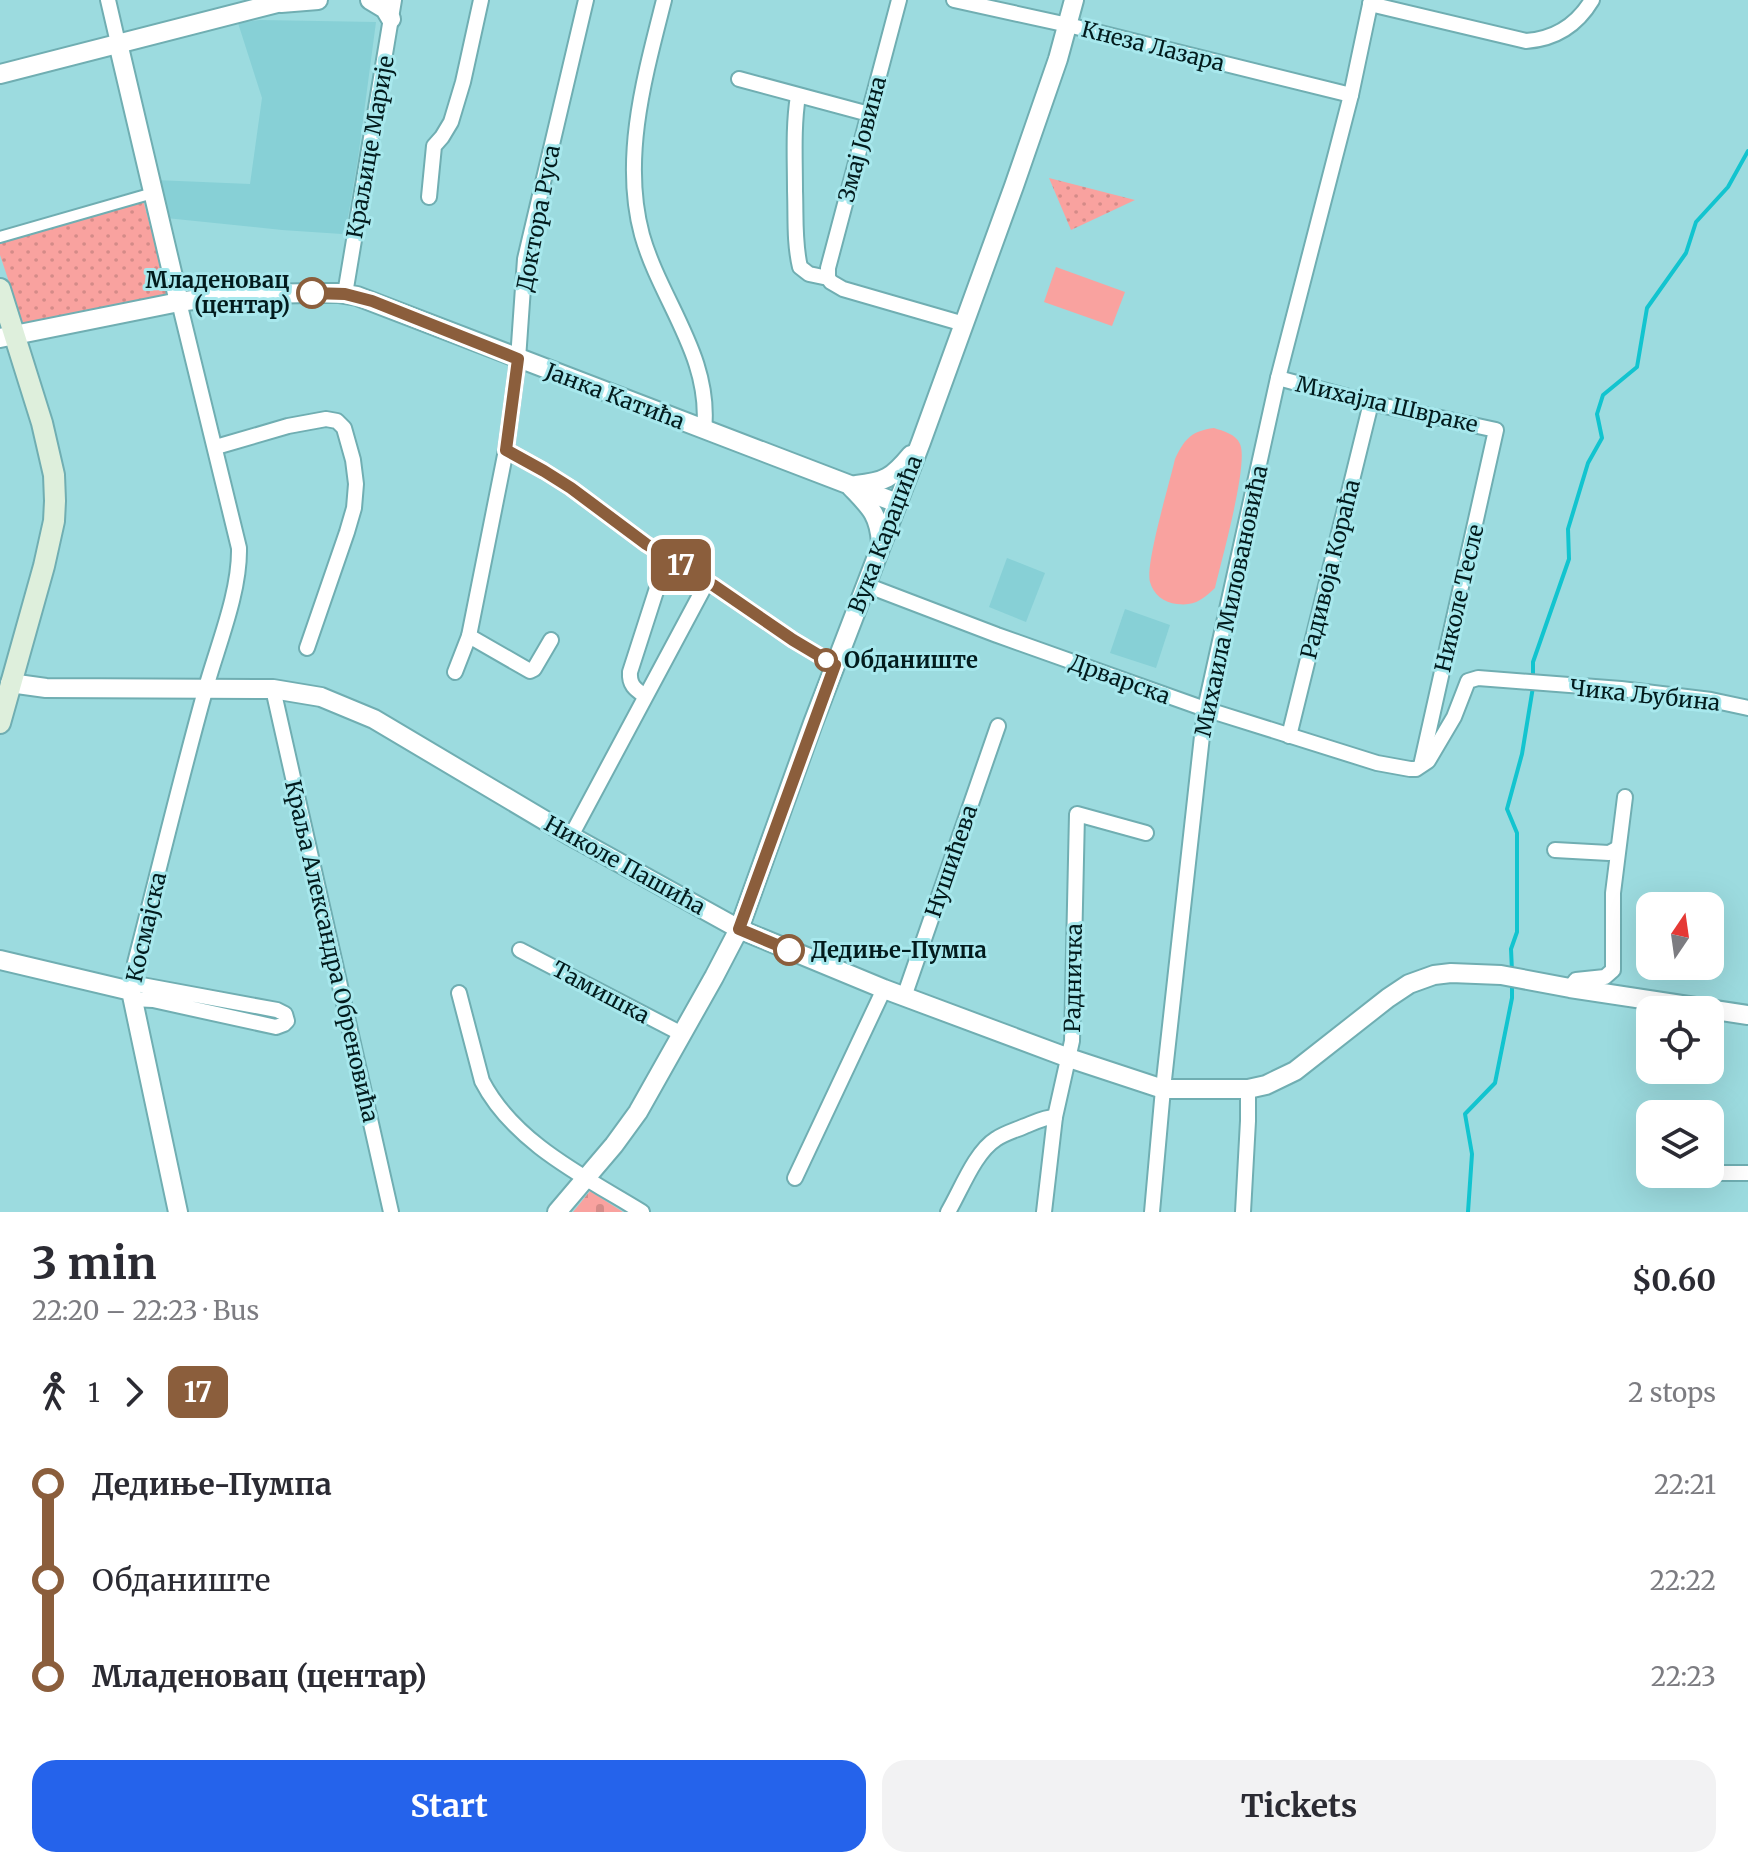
<!DOCTYPE html>
<meta charset="utf-8">
<style>
body{margin:0;font-family:Merriweather,serif;background:#f2f2f3;color:#2b2b33;height:100vh;display:flex;flex-direction:column;font-size:30px;white-space:nowrap}
*{box-sizing:border-box;margin:0}
p{font-size:26px;color:#7c7c81}
.icon{flex:none;width:44px;height:44px;fill:none;stroke:currentColor;stroke-width:2;stroke-linecap:round;stroke-linejoin:round}
.map{position:relative;height:1212px;overflow:hidden}
.panel{display:flex;flex-direction:column;background:#fff;flex:1}
.panel>*{flex:none}
.badge{padding:0 16px;border-radius:12px;font-size:28px;line-height:52px}
.needle{width:52px;rotate:13deg}
.fabs{position:absolute;left:1636px;top:892px;display:grid;gap:16px}
.fabs a{display:grid;place-items:center;width:88px;height:88px;border-radius:16px;background:#fff;box-shadow:0 8px 32px #0002;font-size:40px}
.map>.badge{position:absolute;translate:-50% -50%;box-shadow:0 0 0 4px #fff}
.legs{display:flex;align-items:center;gap:12px;height:88px;padding:0 32px;font-size:26px}
.legs p{margin-inline-start:auto}
.summary{display:flex;align-items:center;justify-content:space-between;height:136px;padding:0 32px}
h1{font-size:44px;font-weight:700;line-height:60px}
.cta{display:flex;gap:16px;margin-top:auto;padding:16px 32px}
.cta a{flex:1;height:92px;border-radius:24px;background:#2563eb;color:#fff;font-size:32px;font-weight:700;line-height:92px;text-align:center}
.cta a+a{background:#f2f2f3;color:#2b2b33}
ul{padding:0 32px;list-style:none}
li{display:flex;align-items:center;gap:28px;height:96px;font-size:30px}
li i{display:grid;place-items:center;width:12px;height:100%;margin:0 10px;background:currentColor}
li i::after{content:'';width:20px;height:20px;margin:-10px;border:6px solid;border-radius:50%;background:#fff}
li p{margin-inline-start:auto}
li:first-child i{background:linear-gradient(#0000 50%,currentColor 0)}
li:last-child i{background:linear-gradient(currentColor 50%,#0000 0)}
.map>svg:first-child{display:block}
.built{fill:#87d0d6}
.green{fill:#f9a29f}
.cemetery{fill:url(#cemetery-stones)}
.park{fill:url(#park-dots)}
.lines{fill:none;stroke-linecap:round;stroke-linejoin:round}
.stream{stroke:#12c4cf;stroke-width:4}
.pedestrian-casing{stroke:#70aeb2;stroke-width:14}
.minor-casing{stroke:#70aeb2;stroke-width:18}
.tertiary-casing{stroke:#70aeb2;stroke-width:22}
.secondary-casing{stroke:#70aeb2;stroke-width:24}
.pedestrian{stroke:#fff;stroke-width:10}
.minor{stroke:#fff;stroke-width:14}
.tertiary{stroke:#fff;stroke-width:18}
.secondary{stroke:#deefdc;stroke-width:20}
.line-1-casing{stroke:#fff;stroke-width:18}
.line-1{stroke:#8b5e3c;stroke-width:12}
.stop-1-dot{fill:#fff;stroke:#8b5e3c;stroke-width:4}
.labels{text-anchor:middle;stroke-width:6;stroke-linejoin:round;paint-order:stroke}
.street-label{font-size:22px;fill:#021b1d;stroke:#a8e8ed}
.stop-label{font-size:22px;font-weight:bold;fill:#021b1d;stroke:#a8e8ed;text-anchor:start}
</style>
<div class="map">
<svg width="1748" height="1212" viewBox="0 0 1748 1212">
<defs>
<pattern id="cemetery-stones" width="16" height="16" patternUnits="userSpaceOnUse" patternTransform="scale(2)"><rect width="16" height="16" fill="#f9a29f"/><path d="M2 7V4a2 2 0 0 1 4 0v3zM10 15v-3a2 2 0 0 1 4 0v3z" fill="#d48b88"/></pattern>
<pattern id="park-dots" width="8" height="8" patternUnits="userSpaceOnUse" patternTransform="scale(2)"><rect width="8" height="8" fill="#f9a29f"/><path d="M2 2h.1M6 6h.1" fill="none" stroke="#d48b88" stroke-width="1.8" stroke-linecap="round"/></pattern>
</defs>
<rect width="100%" height="100%" fill="#9cdbdf"/>
<!-- built -->
<g class="built">
<path d="M260,20L376,22L358,158L347,223L342,234L282,230L166,218L155,180L250,184L262,98L238,23Z"/>
<path d="M1007,558L1045,573L1026,622L989,607Z"/>
<path d="M1125,609L1170,625L1156,668L1110,653Z"/>
</g>
<!-- green -->
<g class="green">
<path d="M1056,267L1125,292L1112,326L1044,302Z"/>
<path d="M1214,428C1223,431 1236,434 1240,444C1249,463 1221,562 1215,588C1202,600 1195,606 1177,604C1164,603 1153,594 1150,582C1145,564 1170,482 1175,459C1185,438 1192,431 1214,428Z"/>
</g>
<!-- cemetery -->
<path class="cemetery" d="M590,1191L623,1212H573Z"/>
<!-- park -->
<g class="park">
<path d="M1049,178L1135,200L1071,230Z"/>
<path d="M143,200L169,295L23,324L0,255V239Z"/>
</g>
<g class="lines">
<!-- stream -->
<g class="stream">
<path d="M1533,678V662L1569,559L1568,529L1588,463L1602,438L1597,414L1603,395L1637,367L1647,308L1686,253L1696,222L1728,187L1748,151"/>
<path d="M1512,971L1511,949L1517,932V833L1507,809L1522,754L1533,687"/>
<path d="M1468,1212L1472,1154L1465,1114L1495,1083L1512,998V984"/>
</g>
<!-- pedestrian casing -->
<g class="pedestrian-casing">
<path id="pedestrian" d="M0,237L153,193"/>
</g>
<!-- minor casing -->
<g class="minor-casing">
<g id="minor">
<path d="M108,0L118,43"/>
<path d="M664,0C645,75 621,158 642,235C661,302 712,357 704,430"/>
<path d="M954,0L1068,25L1351,95"/>
<path d="M1370,4L1526,41C1555,39 1577,25 1592,0"/>
<path d="M739,79L869,114"/>
<path d="M798,96C793,127 795,159 795,191C796,216 794,242 800,267L809,274L828,278L831,282L843,289L964,324"/>
<path d="M429,197L434,146L442,137L451,122L463,82L481,0"/>
<path d="M828,278V268L832,253L899,0"/>
<path d="M345,294L394,0"/>
<path d="M1278,378L1371,403L1496,430L1422,761"/>
<path d="M216,447L288,426L326,419L337,421L344,428L353,460L356,484L354,508L347,532L307,648"/>
<path d="M506,450L544,471L571,488L646,544L713,585L793,640L835,665"/>
<path d="M866,585L997,635L1205,709L1377,763L1410,769H1416L1428,761L1454,717L1468,681L1478,678L1621,689L1711,700L1748,708"/>
<path d="M469,636L530,671L534,669L551,640"/>
<path d="M455,672L469,636L506,450L518,359L525,259L586,0"/>
<path d="M273,689L391,1212"/>
<path d="M645,696C635,689 629,685 630,672L667,557"/>
<path d="M1289,736L1371,403"/>
<path d="M571,836L707,582"/>
<path d="M1555,850L1609,853L1618,848"/>
<path d="M520,950L682,1034"/>
<path d="M131,983L277,1010L285,1014L287,1021L284,1024L276,1027L153,1000L132,999"/>
<path d="M1570,988L1576,980L1605,977L1613,970V893L1625,797"/>
<path d="M131,991L135,963C158,873 180,781 205,691C217,647 240,593 239,548L179,302"/>
<path d="M459,993L482,1081C514,1143 585,1177 642,1212"/>
<path d="M904,997L998,726"/>
<path d="M1710,1173H1748"/>
<path d="M795,1178L884,989"/>
<path d="M948,1212C961,1190 975,1152 996,1139C1005,1133 1016,1130 1025,1126C1035,1122 1045,1117 1055,1117"/>
<path d="M1044,1212L1055,1117L1072,1041L1077,814L1146,833"/>
<path d="M1152,1212L1163,1089L1205,709L1278,378L1351,95L1371,0"/>
<path d="M1243,1212L1248,1121V1089"/>
</g>
</g>
<!-- tertiary casing -->
<g class="tertiary-casing">
<g id="tertiary">
<path d="M370,0L385,9L391,19"/>
<path d="M281,3L318,0"/>
<path d="M118,43L179,302"/>
<path d="M0,74L289,0"/>
<path d="M0,338L179,302L228,295L309,293H338L357,296L897,503"/>
<path d="M856,485C885,482 892,478 911,455"/>
<path d="M851,487C870,507 879,514 881,543"/>
<path d="M10,683L46,688L273,689L321,697L374,719L571,836L739,929L884,989L1069,1058L1163,1089H1248L1266,1085L1295,1071L1388,998L1409,984L1434,975L1451,973L1501,975L1570,988L1748,1015"/>
<path d="M0,960L131,991L178,1212"/>
<path d="M557,1212L614,1145L638,1112L714,977L739,929L813,723L921,442L1014,186L1058,59L1074,0"/>
</g>
</g>
<!-- secondary casing -->
<g class="secondary-casing">
<path id="secondary" d="M0,289L42,423L54,475L55,501L54,521L44,566L0,723"/>
</g>
<!-- pedestrian -->
<use href="#pedestrian" class="pedestrian"/>
<!-- minor -->
<use href="#minor" class="minor"/>
<!-- tertiary -->
<use href="#tertiary" class="tertiary"/>
<!-- secondary -->
<use href="#secondary" class="secondary"/>
</g>
<g class="lines">
<!-- line-1 casing -->
<g class="line-1-casing">
<path id="line-1" d="M312,293L345,294L372,301L518,359L506,450L544,471L571,488L646,544L713,585L793,640L835,665L739,929L789,950"/>
</g>
<!-- line-1 -->
<use href="#line-1" class="line-1"/>
</g>
<!-- markers -->
<g class="stop-1-dot">
<circle cx="312" cy="293" r="14"/>
<circle cx="826" cy="660" r="10"/>
<circle cx="789" cy="950" r="14"/>
</g>
<g class="labels">
<!-- street labels -->
<g class="street-label">
<text transform="translate(1153 46) rotate(14)" y="8">Кнеза Лазара</text>
<text transform="translate(862 139) rotate(-75)" y="8">Змај Јовина</text>
<text transform="translate(370 147) rotate(-80)" y="8">Краљице Марије</text>
<text transform="translate(538 218) rotate(-79)" y="8">Доктора Руса</text>
<text transform="translate(615 396) rotate(21)" y="8">Јанка Катића</text>
<text transform="translate(1387 404) rotate(13)" y="8">Михајла Швраке</text>
<text transform="translate(885 534) rotate(-69)" y="8">Вука Караџића</text>
<text transform="translate(1330 569) rotate(-76)" y="8">Радивоја Кораћа</text>
<text transform="translate(1459 598) rotate(-77)" y="8">Николе Тесле</text>
<text transform="translate(1231 601) rotate(-78)" y="8">Михаила Миловановића</text>
<text transform="translate(1120 679) rotate(20)" y="8">Дрварска</text>
<text transform="translate(1645 695) rotate(6)" y="8">Чика Љубина</text>
<text transform="translate(951 861) rotate(-71)" y="8">Нушићева</text>
<text transform="translate(625 865) rotate(29)" y="8">Николе Пашића</text>
<text transform="translate(146 927) rotate(-77)" y="8">Космајска</text>
<text transform="translate(332 951) rotate(77)" y="8">Краља Александра Обреновића</text>
<text transform="translate(1073 978) rotate(-89)" y="8">Радничка</text>
<text transform="translate(601 992) rotate(28)" y="8">Тамишка</text>
</g>
<!-- stop labels -->
<g class="stop-label">
<text x="290" y="288" text-anchor="end">Младеновац<tspan x="290" dy="25">(центар)</tspan></text>
<text x="844" y="668">Обданиште</text>
<text x="811" y="958">Дедиње-Пумпа</text>
</g>
</g>
</svg>
<div class="fabs">
<a><svg class="needle" viewBox="-14 -14 28 28"><path d="M0-13l5 13h-10z" fill="#e53935"/><path d="M0 13l5-13h-10z" fill="#7c7c81"/></svg></a>
<a><svg class="icon" aria-label="locate" viewBox="0 0 24 24"><circle cx="12" cy="12" r="6"/><path d="M12 2v4M12 18v4M2 12h4M18 12h4"/></svg></a>
<a><svg class="icon" aria-label="layers" viewBox="0 0 24 24"><path d="M12 4l9 5-9 5-9-5zM3 14l9 5 9-5"/></svg></a>
</div>
<b class="badge" style="left:681px;top:565px;background:#8b5e3c;color:#fff">17</b>
</div>
<section class="panel">
<div class="summary"><div><h1>3 min</h1><p>22:20 – 22:23 · Bus</p></div><b>$0.60</b></div>
<div class="legs"><svg class="icon" aria-label="walk" viewBox="0 0 24 24"><circle cx="13" cy="4" r="2"/><path d="M13 8l-2 6 4 7M11 14l-3 7M7 12l3-4h3l4 4"/></svg>1<svg class="icon" aria-label="forward" viewBox="0 0 24 24"><path d="M9 5l7 7-7 7"/></svg><b class="badge" style="background:#8b5e3c;color:#fff">17</b><p>2 stops</p></div>
<ul>
<li><i style="color:#8b5e3c"></i><b>Дедиње-Пумпа</b><p>22:21</p></li>
<li><i style="color:#8b5e3c"></i><span>Обданиште</span><p>22:22</p></li>
<li><i style="color:#8b5e3c"></i><b>Младеновац (центар)</b><p>22:23</p></li>
</ul>
<div class="cta"><a>Start</a><a>Tickets</a></div>
</section>
